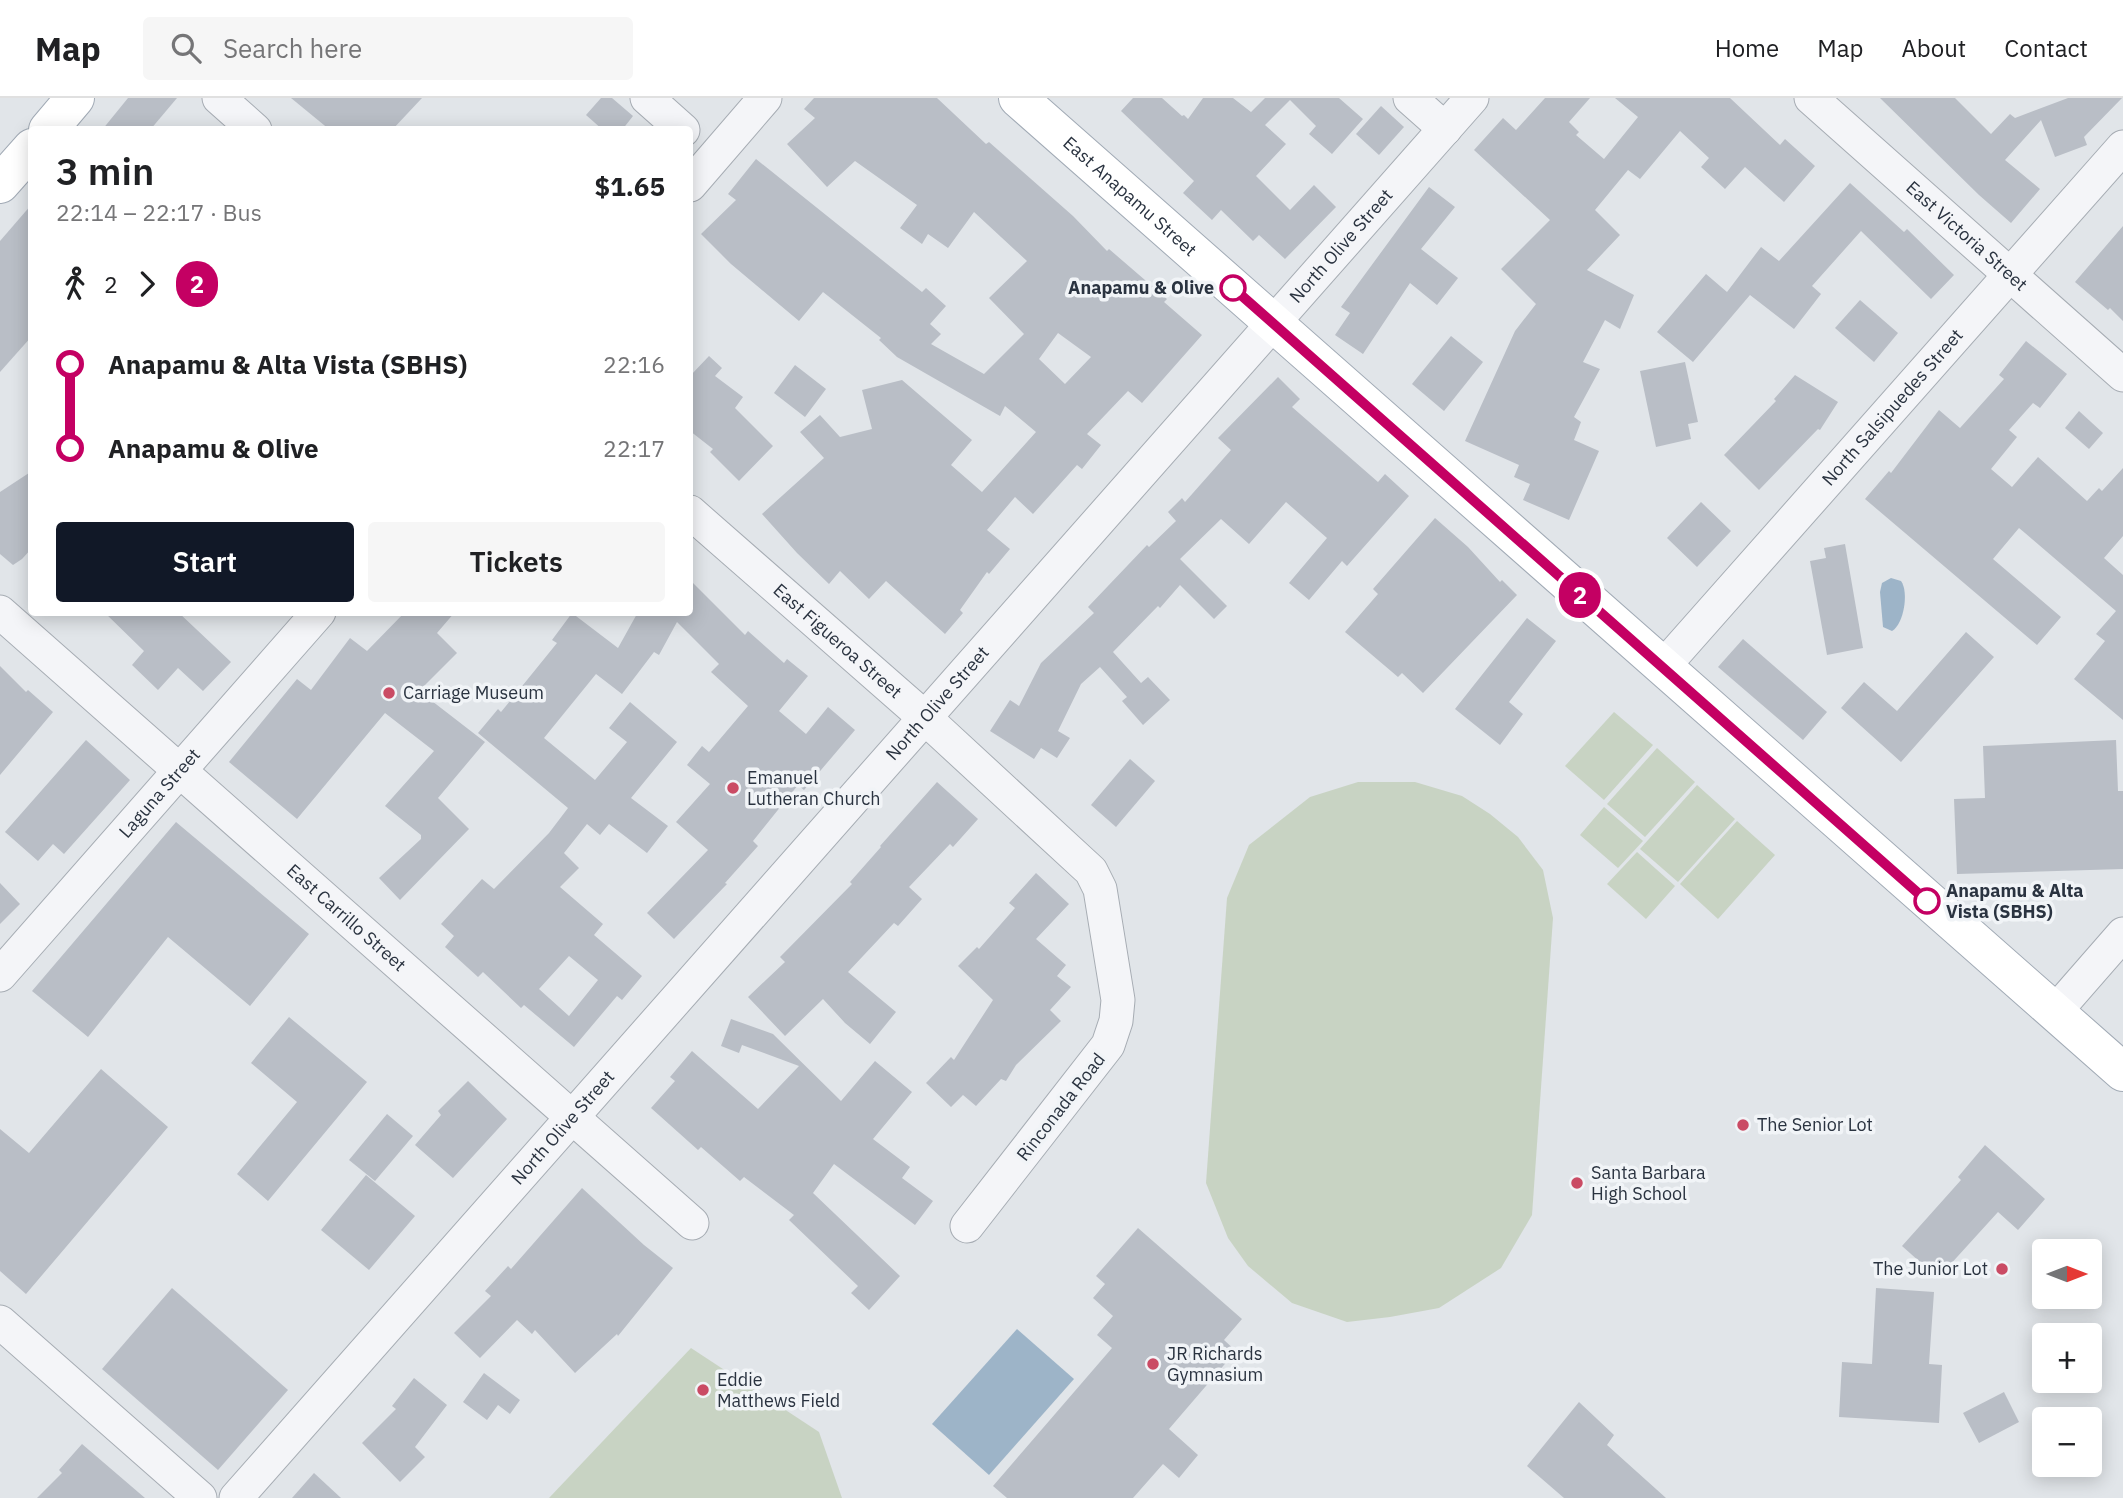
<!DOCTYPE html>
<meta charset="utf-8">
<style>
body{margin:0;font-family:"IBM Plex Sans",sans-serif;background:#f6f6f6;color:#202124;height:100vh;display:flex;flex-direction:column;font-size:26px;white-space:nowrap}
*{box-sizing:border-box;margin:0}
p{font-size:23px;color:#757577}
.icon{flex:none;width:38px;height:38px;fill:none;stroke:currentColor;stroke-width:2;stroke-linecap:round;stroke-linejoin:round}
.map{position:relative;flex:1;overflow:hidden}
.drawer{position:absolute;left:28px;top:28px;width:665px;height:490px;display:flex;flex-direction:column;background:#fff;border-radius:7px;box-shadow:0 4px 18px #0003}
.drawer>*{flex:none}
.badge{padding:0 14px;border-radius:23px;font-size:24px;line-height:46px}
.needle{width:46px;rotate:90deg}
.buttons{position:absolute;left:2032px;top:1141px;display:grid;gap:14px}
.buttons a{display:grid;place-items:center;width:70px;height:70px;border-radius:7px;background:#fff;box-shadow:0 4px 18px #0003;font-size:35px}
.map>.badge{position:absolute;translate:-50% -50%;box-shadow:0 0 0 4px #fff}
.legs{display:flex;align-items:center;gap:10px;height:77px;padding:0 28px;font-size:23px}
.legs p{margin-inline-start:auto}
.overview{display:flex;align-items:center;justify-content:space-between;height:119px;padding:0 28px}
h1{font-size:38px;font-weight:600;line-height:52px}
.button{display:flex;gap:14px;margin-top:auto;padding:14px 28px}
.button a{flex:1;height:80px;border-radius:7px;background:#111827;color:#fff;font-size:28px;font-weight:600;line-height:80px;text-align:center}
.button a+a{background:#f6f6f6;color:#202124}
ul{padding:0 28px;list-style:none}
li{display:flex;align-items:center;gap:24px;height:84px;font-size:26px}
li i{display:grid;place-items:center;width:10px;height:100%;margin:0 9px;background:currentColor}
li i::after{content:'';width:18px;height:18px;margin:-9px;border:5px solid;border-radius:50%;background:#fff}
li p{margin-inline-start:auto}
li:first-child i{background:linear-gradient(#0000 50%,currentColor 0)}
li:last-child i{background:linear-gradient(currentColor 50%,#0000 0)}
header{display:flex;align-items:center;gap:42px;box-sizing:border-box;height:98px;padding:0 35px;background:#fff;border-bottom:2px solid #e0e0e0}
header strong{font-size:33px}
nav{display:flex;gap:38px;margin-inline-start:auto;font-size:24px}
.search{width:490px;height:63px;background:#f6f6f6;display:flex;align-items:center;gap:18px;box-sizing:border-box;padding:0 24px;border-radius:7px;color:#757577;font-size:26px}
.map>svg:first-child{display:block}
.green{fill:#c8d3c3}
.water{fill:#9db4c8}
.building{fill:#b9bec6;fill-rule:evenodd}
.lines{fill:none;stroke-linecap:round;stroke-linejoin:round}
.minor-casing{stroke:#a6acb3;stroke-width:35}
.major-casing{stroke:#a1aab5;stroke-width:40}
.minor{stroke:#f4f5f8;stroke-width:33}
.major{stroke:#fff;stroke-width:38}
.line-1-casing{stroke:#fff;stroke-width:16}
.line-1{stroke:#c40063;stroke-width:10}
.stop-1-dot{fill:#fff;stroke:#c40063;stroke-width:3.5}
.poi-dot{fill:#ca4b64;stroke:#f1f4f7;stroke-width:2.5}
.labels{text-anchor:middle;stroke-width:7;stroke-linejoin:round;paint-order:stroke}
.street-label{font-size:18px;fill:#2a3340;stroke:#f1f4f7}
.stop-label{font-size:18px;font-weight:bold;fill:#2a3340;stroke:#f1f4f7;text-anchor:end}
.poi-label{font-size:18px;fill:#2a3340;stroke:#f1f4f7;text-anchor:start}
</style>
<header>
<strong>Map</strong>
<div class="search"><svg class="icon" aria-label="search" viewBox="0 0 24 24"><circle cx="10" cy="10" r="6"/><path d="M15 15l6 6"/></svg>Search here</div>
<nav><a>Home</a><a>Map</a><a>About</a><a>Contact</a></nav>
</header>
<div class="map">
<svg width="2123" height="1400" viewBox="0 0 2123 1400">
<rect width="100%" height="100%" fill="#e1e5e9"/>
<!-- green -->
<g class="green">
<path d="M1614,614L1653,647L1604,702L1565,668Z"/>
<path d="M1657,650L1695,684L1645,739L1607,706Z"/>
<path d="M1358,684H1415L1462,698L1490,716L1518,739L1543,772L1553,820L1532,1117L1501,1170L1439,1210L1390,1219L1347,1224L1292,1205L1248,1168L1228,1140L1206,1085L1227,800L1249,747L1310,699Z"/>
<path d="M1697,687L1735,721L1678,784L1640,751Z"/>
<path d="M1604,709L1643,743L1618,770L1580,737Z"/>
<path d="M1737,723L1775,757L1718,821L1680,786Z"/>
<path d="M1637,754L1675,788L1646,821L1607,786Z"/>
<path d="M691,1250L819,1334L842,1400H549Z"/>
</g>
<!-- water -->
<g class="water">
<path d="M1891,480L1901,483C1909,494 1904,526 1892,533L1883,529L1880,494L1882,485Z"/>
<path d="M1017,1231L1074,1281L989,1377L932,1326Z"/>
</g>
<!-- building -->
<g class="building">
<path d="M128,0H177L150,32H102Z"/>
<path d="M291,0H422L392,32H330Z"/>
<path d="M601,0H612L633,18L622,32H603L586,17Z"/>
<path d="M814,0H937L986,46L989,44L1073,118L1107,153L1109,151L1167,201L1164,204L1202,237L1142,305L1128,293L1087,336L1101,347L1082,371L1077,367L1033,416L1015,399L987,432L1010,451L989,476L987,474L960,512L963,515L945,536L886,483L869,501L840,473L829,486L797,455L762,416L824,360L800,334L820,317L840,339L872,331L862,292L902,282L972,342L951,367L982,394L1036,334L1005,308L1000,318L897,259L879,242L881,240L823,194L799,223L731,166L701,136L736,102L728,96L756,61L922,194L926,190L946,208L930,226L941,236L931,246L984,276L1024,236L989,200L1027,163L974,114L948,150L928,136L922,146L900,130L917,107L855,63L827,89L787,46L815,20L804,11ZM1058,235L1091,259L1065,286L1039,261Z"/>
<path d="M1133,0H1162L1182,18L1184,17L1188,21L1203,0H1233L1251,14L1265,0H1339L1363,21L1332,56L1309,36L1316,28L1290,2L1265,27L1286,46L1256,78L1290,112L1314,87L1336,109L1285,161L1259,137L1253,143L1221,112L1212,122L1183,95L1194,83L1121,13Z"/>
<path d="M1545,0H1590L1569,24L1579,34L1576,37L1604,61L1638,19L1615,0H1730L1780,47L1785,41L1815,68L1784,104L1745,69L1725,91L1701,69L1709,60L1680,33L1640,81L1628,72L1595,112L1620,137L1587,172L1634,197L1620,231L1605,222L1583,264L1600,271L1574,319L1581,324L1574,342L1599,353L1569,422L1523,402L1530,386L1514,379L1519,367L1465,343L1515,233L1536,206L1501,171L1550,122L1474,52L1503,20L1516,32Z"/>
<path d="M1880,0H1955L1991,36L2010,16L2015,20L2068,0H2122L2084,39L2087,47L2055,59L2041,22L2005,62L2040,91L2011,125L1979,97Z"/>
<path d="M1381,8L1404,29L1379,57L1356,36Z"/>
<path d="M1850,85L1904,134L1907,131L1954,177L1931,201L1861,133L1812,188L1821,196L1794,231L1750,197L1693,264L1657,234L1706,176L1727,194L1761,149L1779,163Z"/>
<path d="M1429,89L1455,109L1421,151L1458,180L1437,207L1410,185L1363,256L1335,237L1350,215L1341,209Z"/>
<path d="M32,106V238L0,274V143Z"/>
<path d="M2123,128V223L2110,210L2108,212L2075,184Z"/>
<path d="M1860,202L1898,235L1874,264L1835,230Z"/>
<path d="M1451,238L1483,264L1444,313L1412,286Z"/>
<path d="M2026,243L2067,276L2040,310L2033,305L2009,332L2017,339L1991,371L2012,389L2038,359L2087,403L2099,390L2102,393L2123,370V438L2104,460L2123,477V622L2074,581L2105,543L2096,536L2116,513L2025,435L2019,430L1993,461L2061,519L2037,547L1865,401L1889,373L1891,375L1939,312L1960,330L2004,281L1999,277Z"/>
<path d="M709,258L722,270L715,278L743,299L735,310L773,348L739,383L710,354L713,351L690,333V278Z"/>
<path d="M1685,264L1698,324L1688,326L1691,341L1656,349L1640,273Z"/>
<path d="M795,267L826,291L805,319L774,295Z"/>
<path d="M1795,277L1838,304L1820,332L1818,331L1759,392L1724,357L1776,303L1774,301Z"/>
<path d="M1278,279L1300,301L1292,309L1378,384L1385,376L1409,398L1347,468L1342,463L1309,502L1289,485L1327,440L1286,404L1249,446L1221,421L1180,461L1227,508L1214,521L1180,487L1160,510L1158,508L1113,554L1141,585L1148,579L1170,602L1143,627L1122,603L1127,599L1100,569L1081,586L1058,633L1070,640L1057,660L1041,650L1034,661L990,633L1010,602L1019,608L1041,565L1094,515L1088,509L1147,447L1149,449L1176,423L1168,414L1182,400L1185,404L1231,352L1218,340Z"/>
<path d="M2079,313L2103,335L2089,351L2065,330Z"/>
<path d="M32,373V450L22,461L13,467L0,456V394Z"/>
<path d="M1701,404L1731,433L1697,469L1667,440Z"/>
<path d="M1435,420L1468,449L1500,484L1502,482L1517,497L1423,595L1402,575L1398,579L1345,534L1378,496L1373,491Z"/>
<path d="M1845,446L1863,550L1827,557L1810,463L1826,460L1824,450Z"/>
<path d="M690,482L745,537L748,533L784,565L787,561L808,578L779,613L806,636L828,609L855,632L804,692L798,687L753,743L758,748L725,785L727,786L674,841L647,815L708,752L676,724L710,686L687,667L702,648L709,654L748,608L711,574L719,566L677,524L659,557L654,554L622,596L596,576L544,640L595,682L627,644L609,630L630,604L677,644L631,700L668,728L647,755L609,726L600,737L587,726L564,755L579,770L560,789L603,826L594,837L642,878L622,902L617,898L574,949L524,907L521,910L483,874L478,879L445,849L454,838L441,826L482,781L494,791L549,735L568,710L478,635L498,611L501,614L557,545L552,542L572,515L618,550L638,514H690ZM569,858L598,882L569,918L539,891Z"/>
<path d="M104,514H178L231,564L203,593L178,570L158,592L132,567L144,553Z"/>
<path d="M405,514H455L437,535L457,555L419,593L485,644L438,700L469,731L400,802L379,780L421,741V737L385,708L434,653L385,615L297,721L229,664L297,581L311,592L350,540L367,553Z"/>
<path d="M1527,520L1556,543L1509,604L1523,616L1500,647L1455,611Z"/>
<path d="M1966,534L1994,559L1901,664L1841,610L1864,584L1897,613Z"/>
<path d="M1743,541L1827,614L1803,642L1718,569Z"/>
<path d="M0,568L26,594L28,592L53,614L0,677Z"/>
<path d="M86,642L130,682L64,756L53,746L38,763L5,734Z"/>
<path d="M2116,642L2118,693H2123V771L1957,776L1954,701L1985,700L1983,648Z"/>
<path d="M1130,661L1155,683L1116,729L1091,707Z"/>
<path d="M937,684L978,721L953,749L950,746L909,789L922,801L898,828L894,825L848,874L896,914L870,946L845,925L823,901L785,938L748,899L785,864L780,859L852,786L850,784L881,749L880,748Z"/>
<path d="M176,724L309,836L250,908L168,839L88,939L32,893Z"/>
<path d="M1036,775L1069,806L1036,841L1066,867L1057,878L1071,889L1050,912L1061,923L1016,967L1006,983L1001,981L976,1008L963,997L951,1009L926,985L951,959L954,962L993,902L958,868L977,849L979,851L1015,810L1009,805Z"/>
<path d="M0,785L20,806L0,826Z"/>
<path d="M289,919L367,984L268,1103L237,1076L297,1004L251,965Z"/>
<path d="M731,921L773,936L841,1003L875,963L912,994L873,1041L910,1069L902,1080L933,1103L915,1127L834,1066L813,1095L900,1178L869,1212L851,1195L858,1188L789,1122L794,1117L744,1079L740,1083L701,1049L698,1052L651,1010L675,983L670,979L692,953L758,1011L799,968L742,947L739,955L721,948Z"/>
<path d="M101,971L168,1029L26,1196L0,1173V1031L29,1055Z"/>
<path d="M468,983L507,1021L453,1080L415,1047L441,1017L438,1013Z"/>
<path d="M387,1016L413,1038L375,1083L349,1062Z"/>
<path d="M1985,1047L2045,1101L2018,1132L1998,1114L1938,1180L1902,1148L1961,1082L1958,1079Z"/>
<path d="M366,1077L415,1118L369,1172L321,1132Z"/>
<path d="M582,1090L644,1147L673,1170L618,1238L617,1236L575,1275L535,1232L532,1236L517,1222L480,1260L454,1235L491,1198L485,1193L508,1168L511,1171Z"/>
<path d="M1138,1130L1242,1221L1224,1242L1236,1253L1169,1331L1198,1357L1179,1380L1163,1366L1133,1400H1007L993,1388L1112,1250L1097,1237L1113,1218L1093,1200L1105,1186L1096,1178Z"/>
<path d="M172,1190L288,1292L218,1372L102,1271Z"/>
<path d="M1876,1190L1934,1194L1929,1266L1942,1267L1939,1325L1839,1319L1842,1264L1872,1266Z"/>
<path d="M484,1275L520,1302L510,1316L498,1307L487,1322L463,1304Z"/>
<path d="M414,1280L447,1307L415,1349L425,1359L400,1384L362,1345L396,1311L392,1308Z"/>
<path d="M2004,1294L2019,1324L1979,1345L1963,1315Z"/>
<path d="M1579,1304L1614,1337L1607,1347L1666,1400H1564L1527,1368Z"/>
<path d="M82,1346L145,1400H37L62,1375L59,1372Z"/>
<path d="M314,1375L341,1400H292Z"/>
</g>
<g class="lines">
<!-- minor casing -->
<g class="minor-casing">
<g id="minor">
<path d="M219,0L255,32"/>
<path d="M647,0L683,32"/>
<path d="M1410,0L1445,31"/>
<path id="s1" d="M1811,0L2123,277"/>
<path d="M690,87L765,0"/>
<path id="s2" d="M690,414L924,619L1091,773L1100,791L1118,902L1116,923L1108,947L967,1128"/>
<path id="s3" d="M0,514L692,1125"/>
<path id="s4" d="M1662,570L2123,49"/>
<path id="s5" d="M0,877L319,514"/>
<path d="M2054,915L2123,836"/>
<path d="M0,1224L200,1400"/>
<path id="s6" d="M236,1400L1472,0"/>
</g>
</g>
<!-- major casing -->
<g class="major-casing">
<g id="major">
<path id="s7" d="M1018,0L2123,974"/>
<path d="M48,32L75,0"/>
<path d="M0,86L32,50"/>
</g>
</g>
<!-- minor -->
<use href="#minor" class="minor"/>
<!-- major -->
<use href="#major" class="major"/>
</g>
<g class="lines">
<!-- line-1 casing -->
<g class="line-1-casing">
<path id="line-1" d="M1233,190L1927,803"/>
</g>
<!-- line-1 -->
<use href="#line-1" class="line-1"/>
</g>
<!-- markers -->
<g class="stop-1-dot">
<circle cx="1233" cy="190" r="12"/>
<circle cx="1927" cy="803" r="12"/>
</g>
<g class="poi-dot">
<circle cx="389" cy="595" r="7"/>
<circle cx="733" cy="690" r="7"/>
<circle cx="1743" cy="1027" r="7"/>
<circle cx="1577" cy="1085" r="7"/>
<circle cx="2002" cy="1171" r="7"/>
<circle cx="1153" cy="1266" r="7"/>
<circle cx="703" cy="1292" r="7"/>
</g>
<g class="labels">
<!-- street labels -->
<g class="street-label">
<text dy="6" stroke="none"><textPath href="#s7" startOffset="149">East Anapamu Street</textPath></text>
<text dy="6" stroke="none"><textPath href="#s1" startOffset="208">East Victoria Street</textPath></text>
<text dy="6" stroke="none"><textPath href="#s6" startOffset="1670">North Olive Street</textPath></text>
<text dy="6" stroke="none"><textPath href="#s4" startOffset="348">North Salsipuedes Street</textPath></text>
<text dy="6" stroke="none"><textPath href="#s2" startOffset="196">East Figueroa Street</textPath></text>
<text dy="6" stroke="none"><textPath href="#s6" startOffset="1060">North Olive Street</textPath></text>
<text dy="6" stroke="none"><textPath href="#s5" startOffset="242">Laguna Street</textPath></text>
<text dy="6" stroke="none"><textPath href="#s3" startOffset="462">East Carrillo Street</textPath></text>
<text transform="translate(1061 1009) rotate(-52)" y="6">Rinconada Road</text>
<text dy="6" stroke="none"><textPath href="#s6" startOffset="494">North Olive Street</textPath></text>
</g>
<!-- stop labels -->
<g class="stop-label">
<text x="1214" y="196">Anapamu &amp; Olive</text>
<text x="1946" y="799" text-anchor="start">Anapamu &amp; Alta<tspan x="1946" dy="21">Vista (SBHS)</tspan></text>
</g>
<!-- poi labels -->
<g class="poi-label">
<text x="403" y="601">Carriage Museum</text>
<text x="747" y="686">Emanuel<tspan x="747" dy="21">Lutheran Church</tspan></text>
<text x="1757" y="1033">The Senior Lot</text>
<text x="1591" y="1081">Santa Barbara<tspan x="1591" dy="21">High School</tspan></text>
<text x="1988" y="1177" text-anchor="end">The Junior Lot</text>
<text x="1167" y="1262">JR Richards<tspan x="1167" dy="21">Gymnasium</tspan></text>
<text x="717" y="1288">Eddie<tspan x="717" dy="21">Matthews Field</tspan></text>
</g>
</g>
</svg>
<div class="buttons">
<a><svg class="needle" viewBox="-14 -14 28 28"><path d="M0-13l5 13h-10z" fill="#e53935"/><path d="M0 13l5-13h-10z" fill="#757577"/></svg></a>
<a>+</a>
<a>−</a>
</div>
<b class="badge" style="left:1580px;top:497px;background:#c40063;color:#fff">2</b>
<section class="drawer">
<div class="overview"><div><h1>3 min</h1><p>22:14 – 22:17 · Bus</p></div><b>$1.65</b></div>
<div class="legs"><svg class="icon" aria-label="walk" viewBox="0 0 24 24"><circle cx="13" cy="4" r="2"/><path d="M13 8l-2 6 4 7M11 14l-3 7M7 12l3-4h3l4 4"/></svg>2<svg class="icon" aria-label="forward" viewBox="0 0 24 24"><path d="M9 5l7 7-7 7"/></svg><b class="badge" style="background:#c40063;color:#fff">2</b></div>
<ul>
<li><i style="color:#c40063"></i><b>Anapamu &amp; Alta Vista (SBHS)</b><p>22:16</p></li>
<li><i style="color:#c40063"></i><b>Anapamu &amp; Olive</b><p>22:17</p></li>
</ul>
<div class="button"><a>Start</a><a>Tickets</a></div>
</section>
</div>
